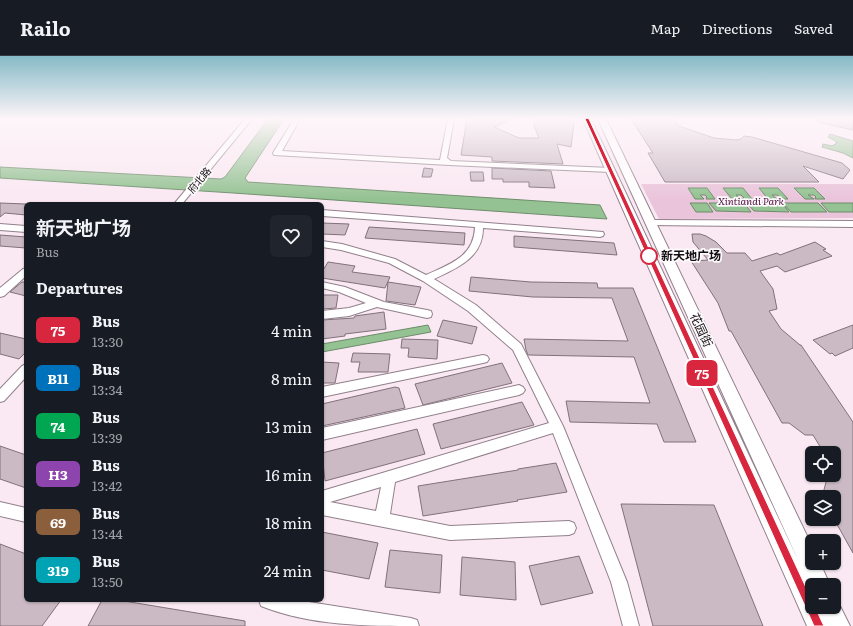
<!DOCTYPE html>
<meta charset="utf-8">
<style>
body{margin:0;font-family:Literata,"Noto Sans SC",serif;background:#20242c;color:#f1f3f6;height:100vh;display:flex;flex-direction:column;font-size:15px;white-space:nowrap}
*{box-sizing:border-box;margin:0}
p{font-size:13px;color:#9ea1a6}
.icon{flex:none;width:22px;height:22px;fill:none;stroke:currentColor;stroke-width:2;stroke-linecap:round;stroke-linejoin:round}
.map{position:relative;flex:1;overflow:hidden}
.details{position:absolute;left:24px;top:146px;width:300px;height:400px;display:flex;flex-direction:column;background:#171b24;border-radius:6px;box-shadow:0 1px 3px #0004}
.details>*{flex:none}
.badge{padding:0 8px;border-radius:6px;font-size:14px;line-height:26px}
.fabs{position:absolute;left:805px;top:390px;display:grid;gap:8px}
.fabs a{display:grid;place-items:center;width:36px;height:36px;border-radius:6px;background:#171b24;box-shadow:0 1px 3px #0004;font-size:20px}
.map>.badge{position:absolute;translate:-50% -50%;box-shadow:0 0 0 2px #fff}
h2{padding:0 12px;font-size:15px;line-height:36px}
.round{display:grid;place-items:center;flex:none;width:42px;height:42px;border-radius:6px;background:#20242c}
.summary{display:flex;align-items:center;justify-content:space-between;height:68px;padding:0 12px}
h1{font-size:19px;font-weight:700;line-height:30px}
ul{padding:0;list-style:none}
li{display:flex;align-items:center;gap:12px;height:48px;padding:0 12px}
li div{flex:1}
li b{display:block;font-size:15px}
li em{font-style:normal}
li .badge{min-width:44px;font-weight:700;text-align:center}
header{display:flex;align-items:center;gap:24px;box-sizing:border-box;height:56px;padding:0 20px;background:#171b24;border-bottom:1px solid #363941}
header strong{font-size:19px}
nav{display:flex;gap:22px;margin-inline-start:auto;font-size:14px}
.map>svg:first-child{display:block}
.green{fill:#eac4db}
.water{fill:#94c292;stroke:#6d8c6b}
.building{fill:#cbbac4;stroke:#80717a}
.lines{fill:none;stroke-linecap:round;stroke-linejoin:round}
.minor-casing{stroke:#91818b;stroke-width:2}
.major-casing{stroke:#91818b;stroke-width:2}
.minor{fill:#fff;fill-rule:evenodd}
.major{fill:#fff;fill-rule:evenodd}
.line{fill:#d7263d;stroke:#fff}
.stop-dot{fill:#fff;stroke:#d7263d;stroke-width:2}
.labels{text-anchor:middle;stroke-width:3.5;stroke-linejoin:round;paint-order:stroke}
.far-street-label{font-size:10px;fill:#130e11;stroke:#fdfafc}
.far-park-label{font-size:10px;font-style:italic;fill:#520e3f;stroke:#fdfafc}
.stop-label{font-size:12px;font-weight:bold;fill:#130e11;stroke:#fdfafc;text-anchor:start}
.street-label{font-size:12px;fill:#130e11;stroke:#fdfafc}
</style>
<header>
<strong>Railo</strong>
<nav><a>Map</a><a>Directions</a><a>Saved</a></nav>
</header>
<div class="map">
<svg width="853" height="570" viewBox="0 0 853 570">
<rect width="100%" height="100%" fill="#fae8f2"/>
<!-- green -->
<path class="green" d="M641,128H853V162L659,163Z"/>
<!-- water -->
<g class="water">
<path d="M268,63H284L245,122L248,126L600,149L607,163L233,137L0,122V111L221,123L225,121Z"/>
<path d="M830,78L853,85V102L843,97L822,91L823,88L832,90L837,87L834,84L828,81Z"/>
<path d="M688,132H707L715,143H706L707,141L705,139H700L704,143H695Z"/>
<path d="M723,132H743L752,143H742L744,142L741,139H736L741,143H732Z"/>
<path d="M759,132H778L788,143H779L778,142L780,141L777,139H772L777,143H768Z"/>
<path d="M794,132H814L825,143H815V142L816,141L814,139H808L814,143H805Z"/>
<path d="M690,147H707L713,156H696Z"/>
<path d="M709,147H744L751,156L716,155Z"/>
<path d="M747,147H782L789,156L754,155Z"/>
<path d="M783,147H818L827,156H791Z"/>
<path d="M821,147H853V156H829Z"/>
<path d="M428,269L431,276L322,296V288Z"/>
</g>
<!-- building -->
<g class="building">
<path d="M467,63H513L494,71L519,82H539L534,70L535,63H572L574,68L571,91L557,88L563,108L492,105V101L461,99Z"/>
<path d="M631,63H673L679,70L714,82L736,84L741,83L744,80L752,81L842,107L850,114L843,123L803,110L819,126H665L648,97H653Z"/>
<path d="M818,63H853V74L818,66Z"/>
<path d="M424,112L433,113L431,121H422Z"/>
<path d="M492,112L551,115L555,132L529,131V126H503V123H492Z"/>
<path d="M470,116H483L484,125H471Z"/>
<path d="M0,147L26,148V159L5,157L0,161Z"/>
<path d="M322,167L349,168L345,179L322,178Z"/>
<path d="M369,171L465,177L464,189L365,182Z"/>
<path d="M692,178H700L706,180L716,186L727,197H745L752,205L777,197L780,199L815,186L826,193L823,194L832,200L785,216L777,210L760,215L773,233L777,253L769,255L781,273L800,289H801L853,366V497L834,463V441H822L828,419H834V397H824L813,379H805L789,367H782L731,275H729L718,247L691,205L708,204L693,186Z"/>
<path d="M0,179L26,181V192L0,190Z"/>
<path d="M514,180L614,187L617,199L514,191Z"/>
<path d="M328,206L355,210L352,216L390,221L385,232L322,222V216Z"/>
<path d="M471,221L531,226L597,227L598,232H633L696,386H664L657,368L570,366L566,345L650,347L634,301L528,299L526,294L524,283L628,285L612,242L533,241L469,235Z"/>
<path d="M22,226H26V240L10,236Z"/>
<path d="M388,226L421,231L415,249L386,245Z"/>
<path d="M322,239H338L336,252L322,253Z"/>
<path d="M384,256L386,273L345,278V280L322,283V264L354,262L355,260Z"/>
<path d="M443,264L477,271L472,288L437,280Z"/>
<path d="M853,269V292L835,300L832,297L830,298L813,284Z"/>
<path d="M0,277L26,283V296L19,303L0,298Z"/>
<path d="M402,283L438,284L437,303L408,301L409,292H401Z"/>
<path d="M353,297L390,298L388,316H358L360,306H351Z"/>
<path d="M322,306L339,307L335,327H322Z"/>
<path d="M502,307L512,327L423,349L415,328Z"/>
<path d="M395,331L399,332L405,352L322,370V348Z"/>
<path d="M522,346L534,369L441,393L433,368Z"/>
<path d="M417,373L425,398L325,425L322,397Z"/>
<path d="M0,390L26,399V432L0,423Z"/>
<path d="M556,407L567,436L517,444L518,445L423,460L418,430L518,414V413Z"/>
<path d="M621,448L714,449L763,570H653Z"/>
<path d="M322,476L378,487L369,523L322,514Z"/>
<path d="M0,488L26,498V544H61L42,570H0Z"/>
<path d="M390,494L442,499L440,537L385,531Z"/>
<path d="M579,500L593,537L541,549L529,510Z"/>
<path d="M462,501L515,506L516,544L460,539Z"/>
<path d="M102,544H118L245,565V570H88Z"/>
</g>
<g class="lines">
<!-- minor casing -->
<g class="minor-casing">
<g id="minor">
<path d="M245,63H252L182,148H174Z"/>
<path d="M294,63H300L282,95L440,104L448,63H454L447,102L451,105L610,112L614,114L610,116L449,109L274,99L273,97Z"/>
<path d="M322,154L603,176L604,178L603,180L600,181L483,172C483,202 457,212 434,223L476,249L521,288L563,370L627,526L639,570H623L611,526L553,377L395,426L390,458L450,470L569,465L574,467L576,472L574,477L569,479L450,484L322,459V435L549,367L513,294L468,255L423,225L389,207L341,194L322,191V185L342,188L395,203L426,219C450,208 474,201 475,171L322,160ZM381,431L376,455L330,446Z"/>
<path d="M651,164L853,165V171L648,169L647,167L648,165Z"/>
<path d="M0,168L26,170V176L0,174Z"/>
<path d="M26,212V220L4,240L0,241V232L23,213Z"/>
<path d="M322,226L345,231L384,246L427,254L431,255L432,258L431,261L427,262L377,251L349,260L322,263V255L349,252L366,247L339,236L322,232Z"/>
<path d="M483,299L487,300L489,303L487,306L483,307L322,341V331Z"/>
<path d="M26,308V321L4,345L0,346V333L22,310Z"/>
<path d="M519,329L523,331L525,334L523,337L519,339L322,384V372Z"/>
<path d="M0,446L26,452V466L0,460Z"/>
<path d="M259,544H296L411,562L417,564L419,570C367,570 311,570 261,550Z"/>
</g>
</g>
<!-- major casing -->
<g class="major-casing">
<path id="major" d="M583,63H591L799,506L598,63H606L812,490V507H820L830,529H812V551H834V542L837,544L850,570H807Z"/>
</g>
<!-- minor -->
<use href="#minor" class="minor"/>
<!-- major -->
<use href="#major" class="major"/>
</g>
<!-- sky -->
<linearGradient id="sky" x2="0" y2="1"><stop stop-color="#86bac6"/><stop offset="0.44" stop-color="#fdf5f9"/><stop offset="1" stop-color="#fdf5f9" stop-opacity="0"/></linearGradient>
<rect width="853" height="143" fill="url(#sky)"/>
<!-- line -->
<path class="line" d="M587,62L589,63L822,566L824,570H814L585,63Z"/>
<!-- markers -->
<circle class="stop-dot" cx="649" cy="200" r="8"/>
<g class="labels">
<!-- far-street labels -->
<g class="far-street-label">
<text transform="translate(199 124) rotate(-50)" y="4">府北路</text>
</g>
<!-- far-park labels -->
<g class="far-park-label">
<text x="751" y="149">Xintiandi Park</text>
</g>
<!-- stop labels -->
<g class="stop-label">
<text x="661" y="204">新天地广场</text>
</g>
<!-- street labels -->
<g class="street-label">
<text transform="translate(701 274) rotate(65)" y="4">花园街</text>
</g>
</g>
</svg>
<div class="fabs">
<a><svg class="icon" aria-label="locate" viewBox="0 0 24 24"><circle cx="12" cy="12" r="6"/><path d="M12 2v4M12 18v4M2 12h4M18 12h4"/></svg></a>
<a><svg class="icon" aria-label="layers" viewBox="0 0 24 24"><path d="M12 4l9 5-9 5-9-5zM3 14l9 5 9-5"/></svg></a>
<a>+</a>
<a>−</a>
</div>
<b class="badge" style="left:702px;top:317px;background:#d7263d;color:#fff">75</b>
<section class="details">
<div class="summary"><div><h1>新天地广场</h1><p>Bus</p></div><a class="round"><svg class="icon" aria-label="heart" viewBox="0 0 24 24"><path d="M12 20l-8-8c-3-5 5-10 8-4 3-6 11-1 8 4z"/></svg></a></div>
<h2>Departures</h2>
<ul>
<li><span class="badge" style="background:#d7263d;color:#fff">75</span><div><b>Bus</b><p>13:30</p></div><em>4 min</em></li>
<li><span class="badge" style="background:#0072bc;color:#fff">B11</span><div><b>Bus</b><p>13:34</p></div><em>8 min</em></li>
<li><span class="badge" style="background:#00a651;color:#fff">74</span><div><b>Bus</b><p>13:39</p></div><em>13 min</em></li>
<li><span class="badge" style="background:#8e44ad;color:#fff">H3</span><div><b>Bus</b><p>13:42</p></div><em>16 min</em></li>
<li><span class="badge" style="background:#8b5e3c;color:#fff">69</span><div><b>Bus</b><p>13:44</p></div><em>18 min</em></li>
<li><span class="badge" style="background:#00a3b4;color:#fff">319</span><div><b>Bus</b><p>13:50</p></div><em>24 min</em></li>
</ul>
</section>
</div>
